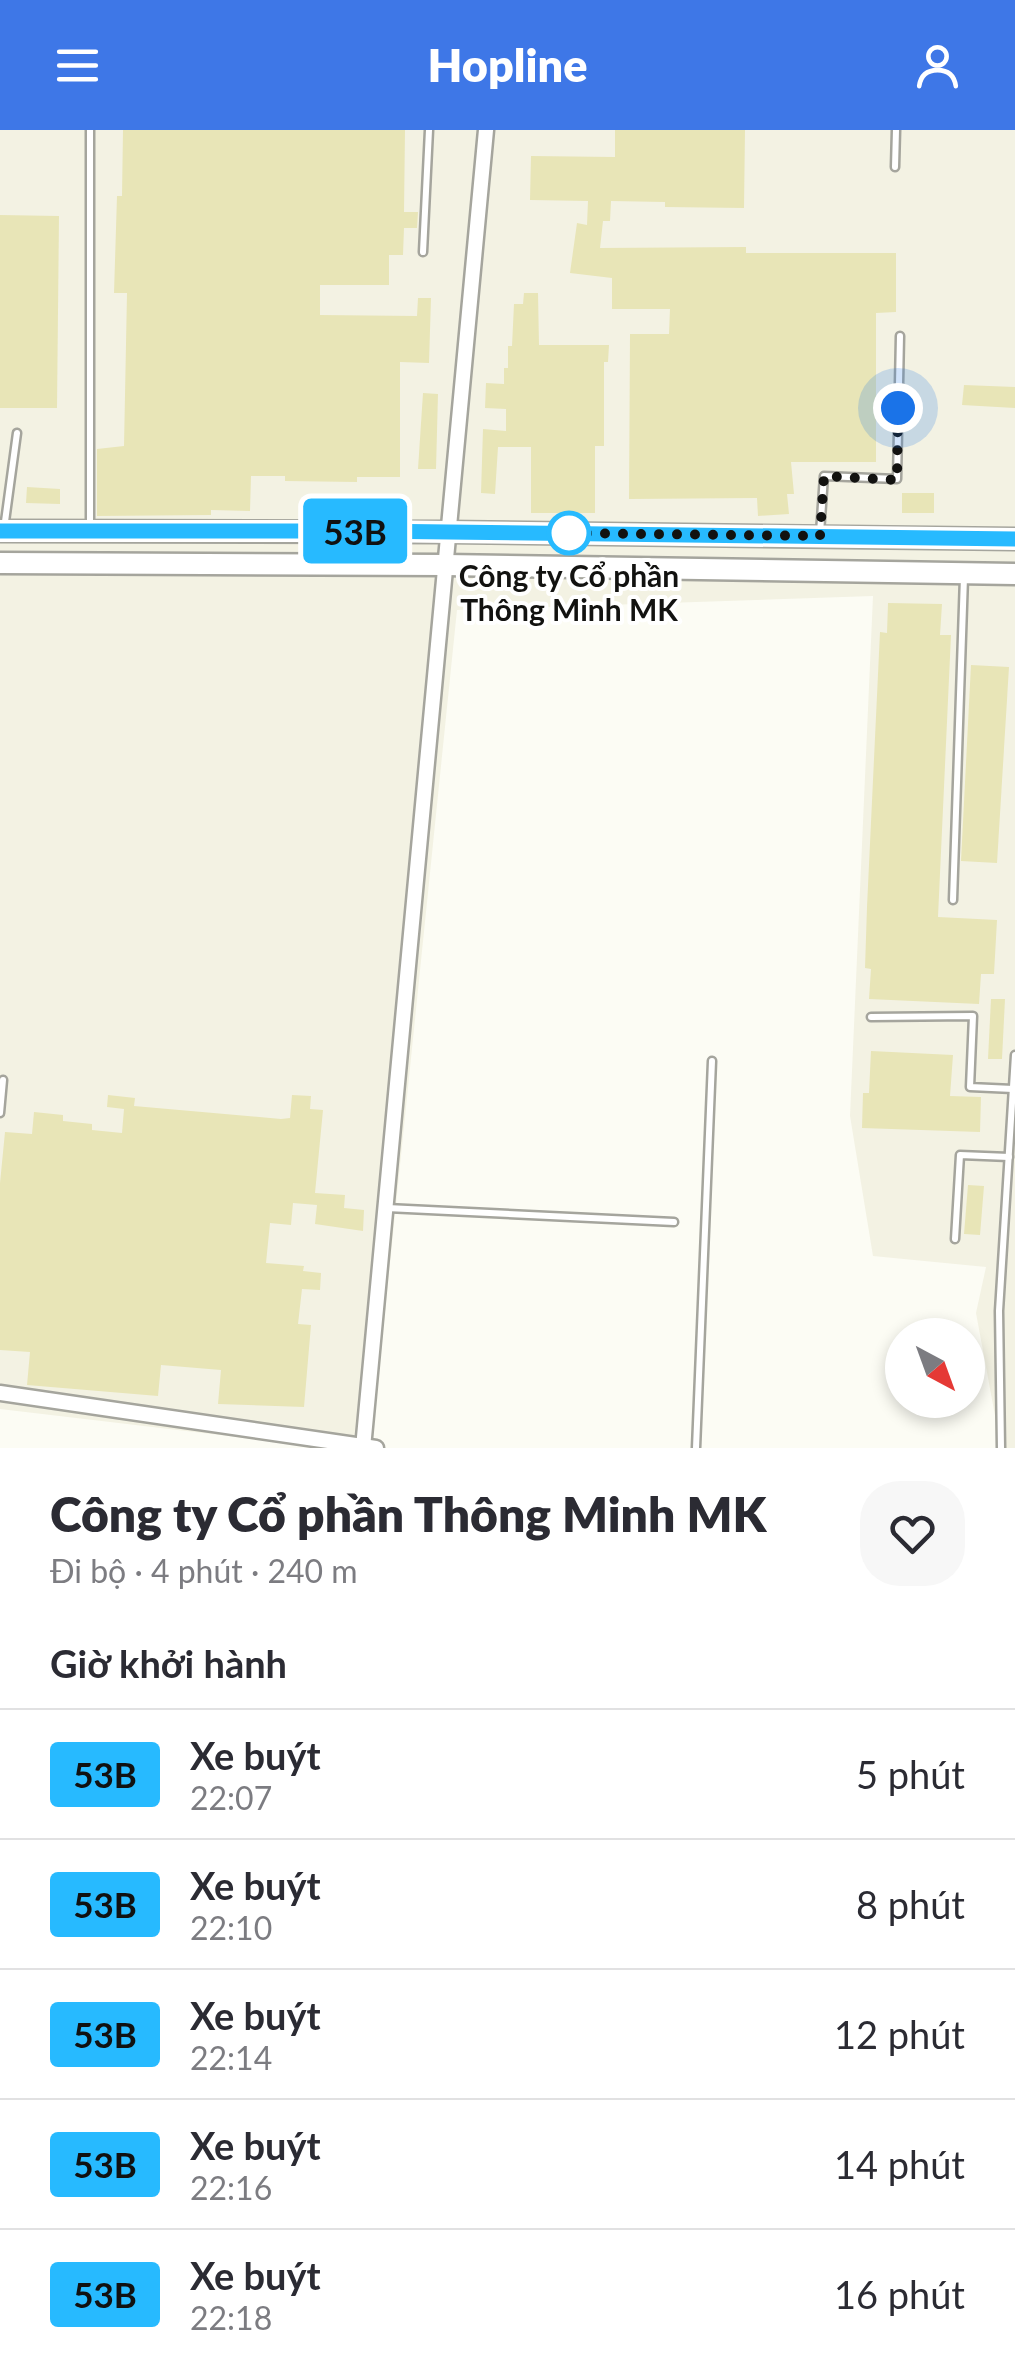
<!DOCTYPE html>
<html lang="vi">
<meta charset="utf-8">
<style>
body{margin:0;font-family:Lato,sans-serif;background:#f7f7f7;color:#2b2b33;height:100vh;display:flex;flex-direction:column;font-size:38px;white-space:nowrap}
*{box-sizing:border-box;margin:0}
p{font-size:32px;color:#7c7c81}
.icon{flex:none;width:55px;height:55px;fill:none;stroke:currentColor;stroke-width:2;stroke-linecap:round;stroke-linejoin:round}
.map{position:relative;height:1318px;overflow:hidden}
.drawer{display:flex;flex-direction:column;background:#fff;flex:1}
.drawer>*{flex:none}
.badge{padding:0 20px;border-radius:8px;font-size:35px;line-height:65px}
.needle{width:65px;rotate:139deg}
.fabs{position:absolute;left:885px;top:1188px;display:grid;gap:20px}
.fabs a{display:grid;place-items:center;width:100px;height:100px;border-radius:50%;background:#fff;box-shadow:0 5px 15px #0003;font-size:50px}
.you{position:absolute;width:50px;height:50px;margin:-25px;border:8px solid #fff;border-radius:50%;background:#1a73e8;box-shadow:0 0 0 15px #1a73e833}
.map>.badge{position:absolute;translate:-50% -50%;box-shadow:0 0 0 5px #fff}
h2{padding:0 50px;font-size:38px;line-height:90px}
.round{display:grid;place-items:center;flex:none;width:105px;height:105px;border-radius:40px;background:#f7f7f7}
.headline{display:flex;align-items:center;justify-content:space-between;height:170px;padding:0 50px}
h1{font-size:48px;font-weight:800;line-height:75px}
ul{padding:0;list-style:none}
li{display:flex;align-items:center;gap:30px;height:130px;padding:0 50px;border-top:2px solid #e1e1e2}
li div{flex:1}
li b{display:block;font-size:38px}
li em{font-style:normal}
li .badge{min-width:110px;font-weight:700;text-align:center}
header{display:flex;justify-content:space-between;align-items:center;height:130px;padding:0 50px;background:#3e77e7;color:#fff;font-size:45px;font-weight:800}
.map>svg:first-child{display:block}
.built{fill:#f3f2e3}
.building{fill:#e8e5b7}
.lines{fill:none;stroke-linecap:round;stroke-linejoin:round}
.lane-casing{stroke:#a5a59d;stroke-width:11}
.street-casing{stroke:#a5a59d;stroke-width:19}
.secondary-casing{stroke:#a5a59d;stroke-width:25}
.lane{stroke:#fff;stroke-width:6}
.street{stroke:#fff;stroke-width:14}
.secondary{stroke:#fff;stroke-width:20}
.line-casing{stroke:#fff;stroke-width:22}
.line{stroke:#27baff;stroke-width:15}
.walk{stroke:#121210;stroke-width:10;stroke-dasharray:0 18}
.stop-dot{fill:#fff;stroke:#27baff;stroke-width:5}
.labels{text-anchor:middle;stroke-width:8;stroke-linejoin:round;paint-order:stroke}
.stop-label{font-size:30px;font-weight:bold;fill:#121210;stroke:#fff}
</style>
<header><svg class="icon" aria-label="menu" viewBox="0 0 24 24"><path d="M4 6h16M4 12h16M4 18h16"/></svg>Hopline<svg class="icon" aria-label="person" viewBox="0 0 24 24"><circle cx="12" cy="8" r="4"/><path d="M4 21q1-7 8-7t8 7"/></svg></header>
<div class="map">
<svg width="1015" height="1318" viewBox="0 0 1015 1318">
<rect width="100%" height="100%" fill="#fcfcf4"/>
<!-- built -->
<path class="built" d="M0,0H1015V1318H1001L976,1183L986,1137L873,1126L850,986L873,466L457,480L371,1318H329L0,1279Z"/>
<!-- building -->
<g class="building">
<path d="M123,0H405L404,82H418L417,98H404L403,125H389V155H320V185L417,186L418,168H431L429,233L400,232V347H357V352L285,351V346H251L250,381L211,380V385L97,386V319L124,316L127,163H114L117,66H122Z"/>
<path d="M615,0H745L744,78L665,77V72L611,71L610,91H603L600,118L746,117V123H896V182L876,183V332H791L794,364H787L789,384L758,386L757,368L629,369L630,204H669L670,179H612V148L570,143L577,93L587,95L588,71L530,70L531,26L615,27Z"/>
<path d="M0,85L59,86L57,278H0Z"/>
<path d="M524,163H538L539,215H609L608,232H604V316H595V383H531V317H498L495,364L481,363L483,299L506,301V279L485,278L486,253L504,254V238H508V216H512L514,174H523Z"/>
<path d="M964,255L1015,257V278L962,275Z"/>
<path d="M423,263L438,264L436,339H418Z"/>
<path d="M27,357L60,359V374L26,373Z"/>
<rect x="902" y="363" width="32" height="20"/>
<path d="M888,473L942,474L940,505H951L938,787L997,790L994,844H981L979,874L869,869L871,839L865,838L867,777L880,502L887,503Z"/>
<path d="M971,535L1009,537L997,733L961,731Z"/>
<path d="M991,869H1005L1002,929H988Z"/>
<path d="M871,921L953,925L950,966L981,967L980,1002L862,998L863,963H869Z"/>
<path d="M108,965L135,968L134,976L281,989L290,988L292,965L311,966L310,979L323,980L315,1063L345,1065L344,1078L364,1080L363,1101L315,1094L317,1075L293,1073L291,1095L270,1093L266,1133L304,1136L303,1141L321,1143L320,1160L302,1159L298,1194L311,1195L304,1277L218,1274L221,1240L161,1235L158,1266L27,1255L30,1222L0,1220V1053L5,1002L32,1004L34,982L63,985V991L92,994V1000L122,1003L124,979L107,977Z"/>
<path d="M968,1055L984,1056L980,1105L964,1104Z"/>
</g>
<g class="lines">
<!-- lane casing -->
<g class="lane-casing">
<g id="lane">
<path d="M90,0V398"/>
<path d="M895,37L896,0"/>
<path d="M423,122L429,0"/>
<path d="M4,399L17,303"/>
<path d="M820,403L824,346L897,349L900,206"/>
<path d="M953,770L964,447"/>
<path d="M871,887L973,886L970,957L1013,959"/>
<path d="M0,983L3,950"/>
<path d="M387,1078L674,1092"/>
<path d="M955,1109L960,1025L1009,1027"/>
<path d="M696,1318L712,931"/>
<path d="M1001,1318L999,1181L1015,925"/>
</g>
</g>
<!-- street casing -->
<g class="street-casing">
<g id="street">
<path d="M0,1263L376,1318"/>
<path d="M363,1318L486,0"/>
</g>
</g>
<!-- secondary casing -->
<g class="secondary-casing">
<g id="secondary">
<path d="M0,401L448,402L1015,409"/>
<path d="M0,433L446,435L1015,444"/>
</g>
</g>
<!-- lane -->
<use href="#lane" class="lane"/>
<!-- street -->
<use href="#street" class="street"/>
<!-- secondary -->
<use href="#secondary" class="secondary"/>
</g>
<g class="lines">
<!-- line casing -->
<g class="line-casing">
<path id="line" d="M0,401H368L1015,409"/>
</g>
<!-- line -->
<use href="#line" class="line"/>
<!-- walk -->
<path class="walk" d="M569,403H560L820,406L824,346L897,350L898,278"/>
</g>
<!-- markers -->
<circle class="stop-dot" cx="569" cy="403" r="20"/>
<g class="labels">
<!-- stop labels -->
<g class="stop-label">
<text x="569" y="457">Công ty Cổ phần<tspan x="569" dy="34">Thông Minh MK</tspan></text>
</g>
</g>
</svg>
<div class="fabs">
<a><svg class="needle" viewBox="-14 -14 28 28"><path d="M0-13l5 13h-10z" fill="#e53935"/><path d="M0 13l5-13h-10z" fill="#7c7c81"/></svg></a>
</div>
<div class="you" style="left:898px;top:278px"></div>
<b class="badge" style="left:355px;top:401px;background:#27baff;color:#111">53B</b>
</div>
<section class="drawer">
<div class="headline"><div><h1>Công ty Cổ phần Thông Minh MK</h1><p>Đi bộ · 4 phút · 240 m</p></div><a class="round"><svg class="icon" aria-label="heart" viewBox="0 0 24 24"><path d="M12 20l-8-8c-3-5 5-10 8-4 3-6 11-1 8 4z"/></svg></a></div>
<h2>Giờ khởi hành</h2>
<ul>
<li><span class="badge" style="background:#27baff;color:#111">53B</span><div><b>Xe buýt</b><p>22:07</p></div><em>5 phút</em></li>
<li><span class="badge" style="background:#27baff;color:#111">53B</span><div><b>Xe buýt</b><p>22:10</p></div><em>8 phút</em></li>
<li><span class="badge" style="background:#27baff;color:#111">53B</span><div><b>Xe buýt</b><p>22:14</p></div><em>12 phút</em></li>
<li><span class="badge" style="background:#27baff;color:#111">53B</span><div><b>Xe buýt</b><p>22:16</p></div><em>14 phút</em></li>
<li><span class="badge" style="background:#27baff;color:#111">53B</span><div><b>Xe buýt</b><p>22:18</p></div><em>16 phút</em></li>
</ul>
</section>
